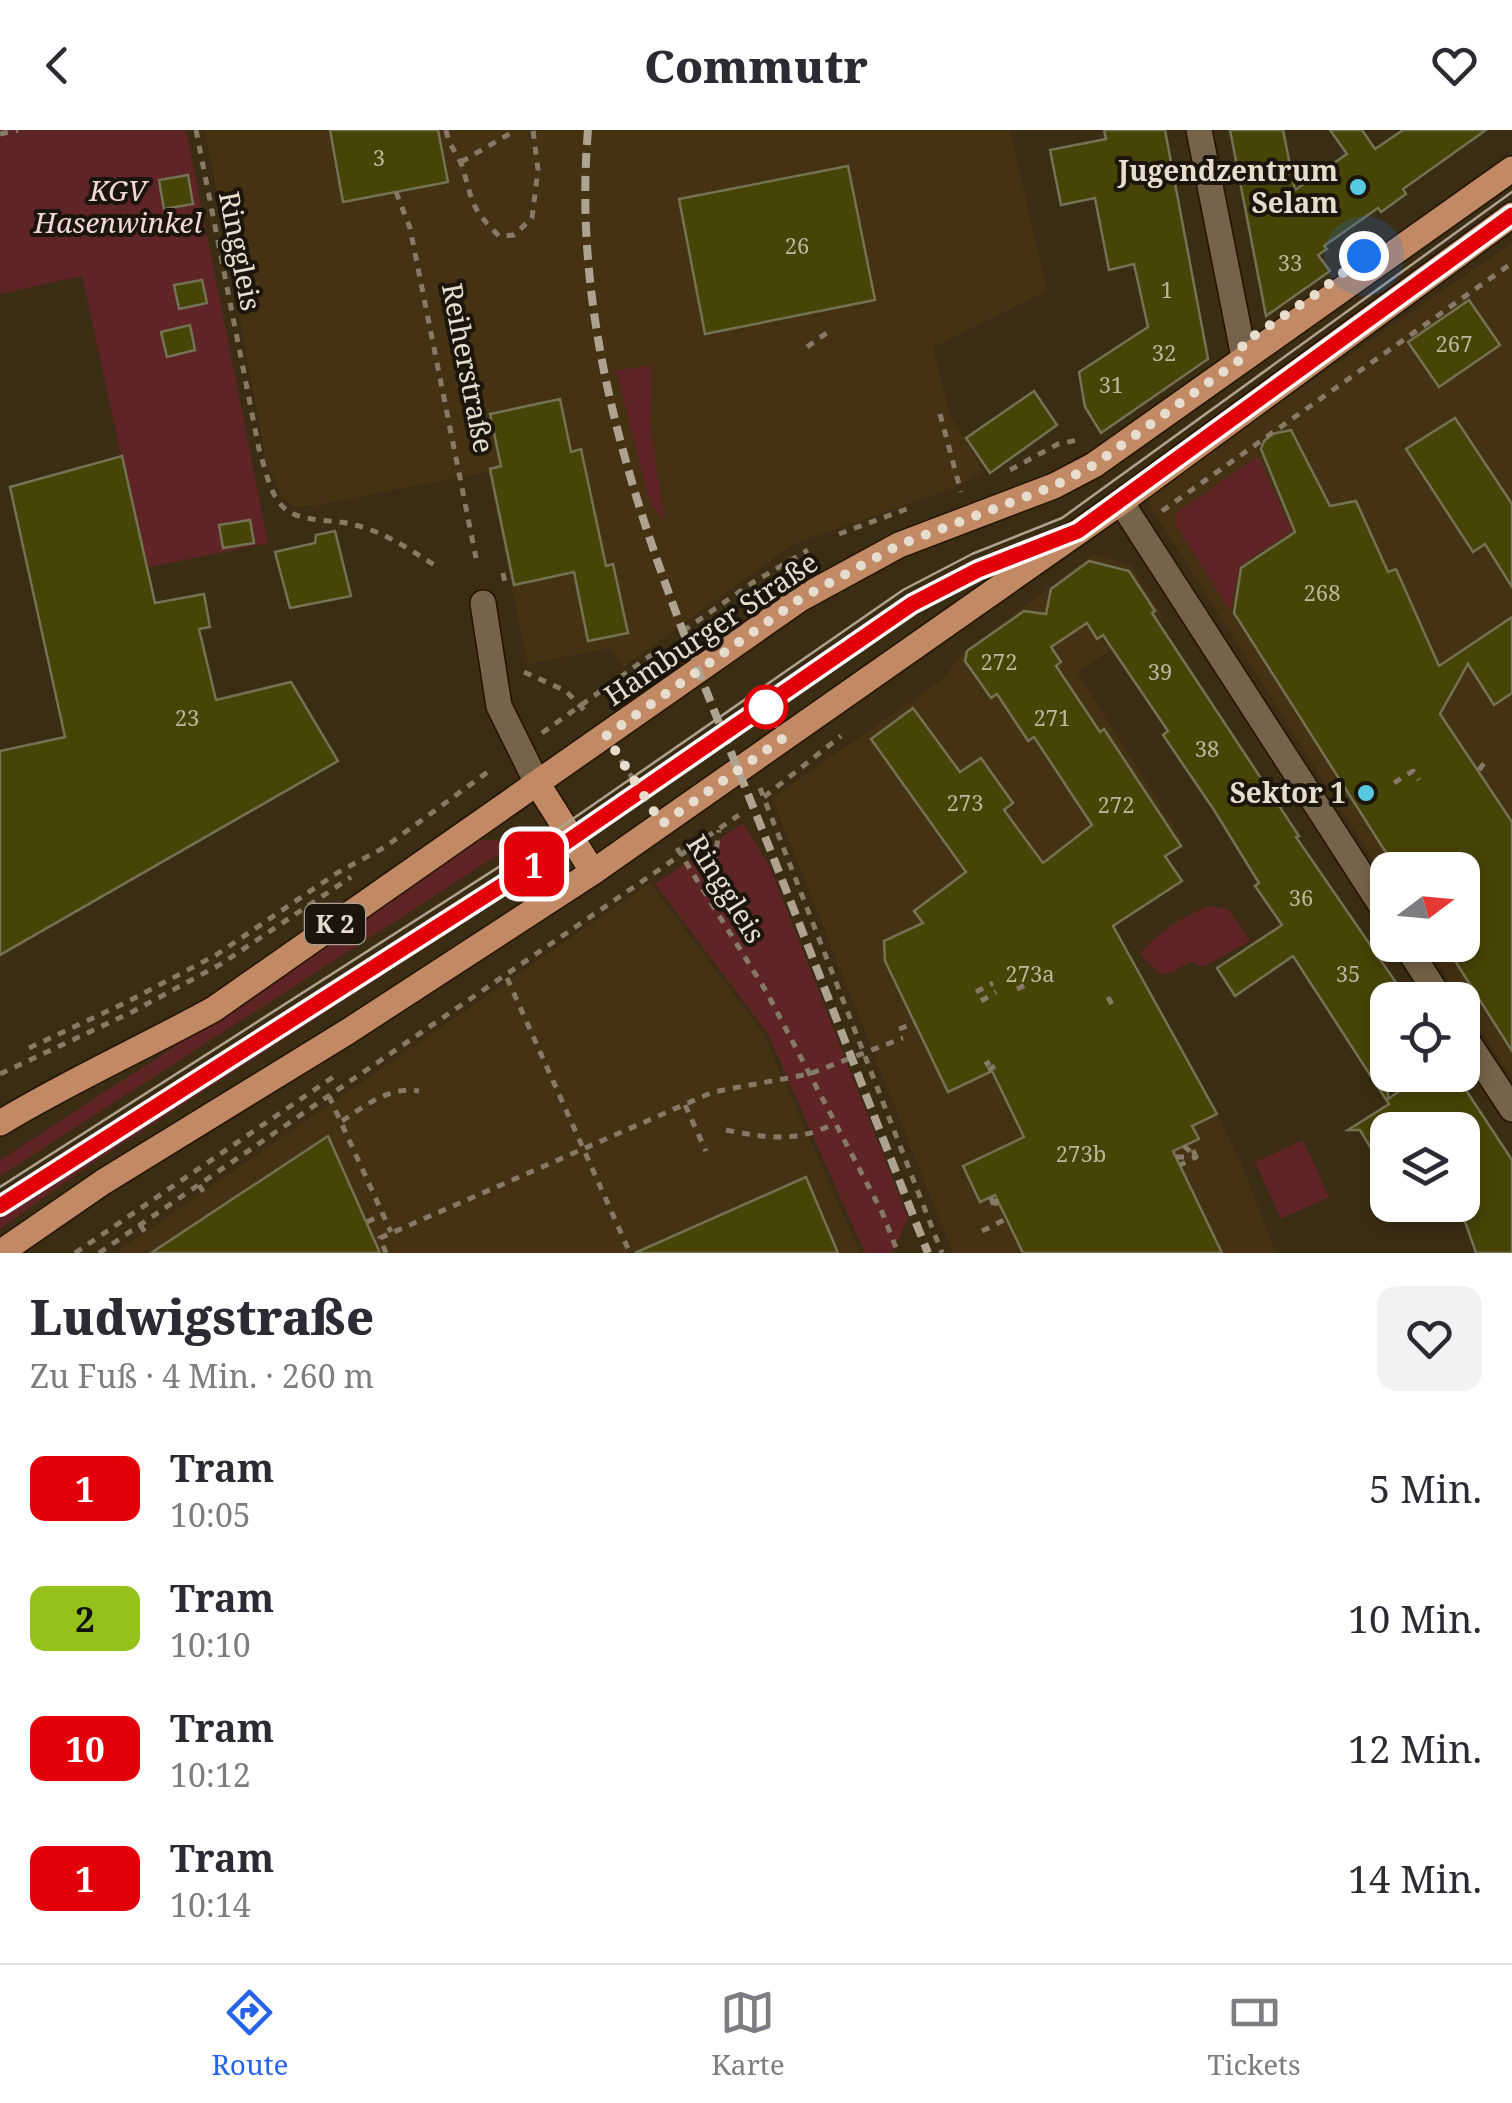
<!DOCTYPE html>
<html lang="de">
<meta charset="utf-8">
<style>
body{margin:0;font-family:"Noto Serif",serif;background:#f2f2f3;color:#2b2b33;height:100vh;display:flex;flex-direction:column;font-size:38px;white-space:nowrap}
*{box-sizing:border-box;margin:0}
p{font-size:32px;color:#7c7c81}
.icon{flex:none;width:55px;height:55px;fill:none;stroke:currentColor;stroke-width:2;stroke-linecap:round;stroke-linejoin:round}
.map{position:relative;height:1123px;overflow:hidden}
.details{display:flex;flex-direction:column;background:#fff;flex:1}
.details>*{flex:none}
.badge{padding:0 20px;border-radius:15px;font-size:35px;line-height:65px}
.needle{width:65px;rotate:74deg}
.controls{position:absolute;left:1370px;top:722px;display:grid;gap:20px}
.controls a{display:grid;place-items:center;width:110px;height:110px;border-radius:20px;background:#fff;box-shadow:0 5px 15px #0003;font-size:50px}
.you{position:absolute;width:50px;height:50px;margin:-25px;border:8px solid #fff;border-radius:50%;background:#1a73e8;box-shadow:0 0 0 15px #1a73e833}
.map>.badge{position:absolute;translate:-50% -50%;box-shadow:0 0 0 5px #fff}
.round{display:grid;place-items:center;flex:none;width:105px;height:105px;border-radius:20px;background:#f2f2f3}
.head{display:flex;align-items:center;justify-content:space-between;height:170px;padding:0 30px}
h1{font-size:48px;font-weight:800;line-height:75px}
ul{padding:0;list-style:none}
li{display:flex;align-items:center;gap:30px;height:130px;padding:0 30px}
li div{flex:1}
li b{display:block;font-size:38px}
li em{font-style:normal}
li .badge{min-width:110px;font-weight:700;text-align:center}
header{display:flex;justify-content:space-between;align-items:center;height:130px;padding:0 30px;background:#fff;font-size:45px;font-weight:800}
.dock{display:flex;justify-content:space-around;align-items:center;height:140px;border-top:2px solid #e1e1e2;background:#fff;font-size:28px;color:#7c7c81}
.dock a{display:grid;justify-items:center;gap:5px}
.dock .current{color:#2563eb}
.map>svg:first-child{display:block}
.built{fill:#453213}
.green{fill:#5f2426}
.building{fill:#484307;stroke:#747254;stroke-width:2.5}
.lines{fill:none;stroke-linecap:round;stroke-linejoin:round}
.street-casing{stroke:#221400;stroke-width:28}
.primary-casing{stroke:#221400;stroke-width:28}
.path{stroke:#867a66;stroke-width:5;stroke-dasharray:8 8;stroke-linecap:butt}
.street{stroke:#75644b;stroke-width:25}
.primary{stroke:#c28965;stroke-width:25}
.tram{stroke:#aea291;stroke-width:2.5}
.rail{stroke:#aea291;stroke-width:8;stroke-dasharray:15 8;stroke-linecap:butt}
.line-casing{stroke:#fff;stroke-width:22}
.line{stroke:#e3000b;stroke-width:15}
.walk{stroke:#e7ddcf;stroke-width:10;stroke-dasharray:0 18}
.poi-dot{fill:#58c9e3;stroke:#1c150b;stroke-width:4}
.stop-dot{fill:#fff;stroke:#e3000b;stroke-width:5}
.labels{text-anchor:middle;stroke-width:8;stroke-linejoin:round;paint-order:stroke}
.number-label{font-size:22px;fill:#bfb69d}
.shield{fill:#1c150b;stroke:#aaa194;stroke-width:2.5}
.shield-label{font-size:25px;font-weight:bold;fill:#e7ddcf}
.poi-label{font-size:28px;font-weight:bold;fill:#e7ddcf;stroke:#1c150b;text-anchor:end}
.park-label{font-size:28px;font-style:italic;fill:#f4d8d7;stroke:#1c150b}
.street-label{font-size:28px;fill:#e7ddcf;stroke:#1c150b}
</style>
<header><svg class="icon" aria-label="back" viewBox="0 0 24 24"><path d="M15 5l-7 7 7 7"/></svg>Commutr<svg class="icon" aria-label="heart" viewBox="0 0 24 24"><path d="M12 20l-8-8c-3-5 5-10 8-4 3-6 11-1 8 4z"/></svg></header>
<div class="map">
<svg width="1512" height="1123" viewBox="0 0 1512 1123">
<rect width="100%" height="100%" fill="#3b2c14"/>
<!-- built -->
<g class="built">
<path d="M205,0H1010L1047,161L933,217L949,282L983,341L959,356L792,415L623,537L610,518L528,534L488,342L311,376L294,377L283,369L266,331Z"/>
<path d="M1512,113V949L1427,815H1462V740H1388L1387,752L1144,366Z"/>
<path d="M1093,424L1130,435L1164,488L1077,542L1185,714L1132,748L1109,789L1217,984L1241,1033L1276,1123H953L772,668L942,550L963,523Z"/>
<path d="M650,753L763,903L860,1123H115Z"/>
</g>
<!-- green -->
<g class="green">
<path d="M0,0H186L268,413L146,438L82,146L0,164Z"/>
<path d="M652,236L650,295L665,392L650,373L616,240Z"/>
<path d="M1258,326L1292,401L1239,436L1230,481L1175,394L1177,382Z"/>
<path d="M743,693L769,735L908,1088L892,1123H865L768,904L655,754Z"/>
<path d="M476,710H497L512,716L0,1046V1030L228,882Z"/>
<path d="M489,767L494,773L85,1038L0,1099V1081Z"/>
<path d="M1210,776L1228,779L1250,811L1203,837L1190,832L1173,842L1160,844L1140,824C1161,800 1180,787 1210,776Z"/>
<path d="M1303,1010L1329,1067L1281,1089L1255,1032Z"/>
</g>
<!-- building -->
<g class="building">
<path d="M330,0H438L448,52L343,72Z"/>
<path d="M1104,0H1165L1208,229L1101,303L1085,277L1079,242L1148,197L1134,134L1109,140L1095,68L1061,75L1050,20L1106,9Z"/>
<path d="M1230,0H1283L1295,60L1347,24L1330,0H1362L1375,19L1403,0H1486L1403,59L1406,64L1381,82L1378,78L1324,116L1327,119L1318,125L1330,141L1266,186Z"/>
<path d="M848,36L875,170L705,204L679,69Z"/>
<path d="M188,45L193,74L164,79L159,50Z"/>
<path d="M202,150L207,173L179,179L174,155Z"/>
<path d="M1469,170L1500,215L1439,257L1408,212Z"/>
<path d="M190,195L195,220L167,227L161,202Z"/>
<path d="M1034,261L1057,295L990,343L966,308Z"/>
<path d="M560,269L571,322L581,319L606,436L613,434L628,503L588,511L574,442L514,455L490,339L501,336L490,284Z"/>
<path d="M1455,288L1512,374V457L1485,414L1473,422L1406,319Z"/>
<path d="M1291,300L1330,376L1356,371L1388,442L1396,439L1439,536L1512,487V563L1494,575L1468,534L1440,584L1512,692V921L1445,815H1462V740H1397L1234,483L1241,438L1295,402L1261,319L1264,311L1272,304Z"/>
<path d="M122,326L155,473L204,464L210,497L199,499L216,570L291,552L338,631L0,825V621L65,607L10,357Z"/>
<path d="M250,390L254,413L223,418L219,395Z"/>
<path d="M335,401L351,466L290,478L275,422L315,413L316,405Z"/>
<path d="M1089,431L1129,441L1155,481L1152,483L1299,706L1296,707L1408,870H1388V969L1423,945H1456L1512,1030V1123H1476L1462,1083V1000H1388V1047L1360,1000H1348L1389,974L1293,826L1235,866L1217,838L1282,795L1255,756L1259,753L1214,680L1163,605L1168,601L1103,505L1097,509L1087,493L1051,517L1061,532L1056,536L1100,602L1104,599L1181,716L1165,726L1182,751L1113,796L1217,984L1192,996L1199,1009L1173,1021L1222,1123H1023L995,1065L980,1072L963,1036L1024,1007L992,941L948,962L885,831L884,811L923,793L914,781L966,742L871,609L913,578L960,642L981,628L1013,673L1004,680L1043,733L1092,695L1034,607L1028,611L997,564L991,568L965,531L967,521L1024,481L1046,484L1051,459Z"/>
<path d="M328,1006L380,1123H151Z"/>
<path d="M806,1047L838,1123H635Z"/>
</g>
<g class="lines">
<!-- street casing -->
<g class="street-casing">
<g id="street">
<path d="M1199,0L1244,227"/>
<path d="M1121,372L1388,786"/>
<path d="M483,473L499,576L537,653"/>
<path d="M1406,815L1441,870"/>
<path d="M1462,903L1512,979"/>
</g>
</g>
<!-- primary casing -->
<g class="primary-casing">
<g id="primary">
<path d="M537,653L593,742"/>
<path d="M0,993C69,951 143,918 214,879L800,469L899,415L1054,356L1094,335L1512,39"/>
<path d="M0,1123L103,1052L347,902L593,742L1121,372L1512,85"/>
</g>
</g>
<!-- path -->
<g class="path">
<path d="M196,0L259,319C265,337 269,363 283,377C300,393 331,389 351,394C383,401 409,419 436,436"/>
<path d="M446,0C449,17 457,22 462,36C474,74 469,76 499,106L514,105L532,88L538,40L533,0"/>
<path d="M0,4L18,0"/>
<path d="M461,32L516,0"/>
<path d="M396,62L410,98L476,428"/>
<path d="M807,217L832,199"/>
<path d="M940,284L961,362"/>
<path d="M1010,340L1058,314L1078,310"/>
<path d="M1162,381L1512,133"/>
<path d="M839,404L912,377"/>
<path d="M503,443L506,458"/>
<path d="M683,501L752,453L808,420"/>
<path d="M524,542L566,561L588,584"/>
<path d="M542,603L654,523"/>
<path d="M621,630L647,671"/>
<path d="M1479,640L1488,628"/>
<path d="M1394,653L1413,641L1419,650"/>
<path d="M760,658L942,1123"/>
<path d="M764,667L841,606"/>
<path d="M677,718L766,861L882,1082L898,1123"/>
<path d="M710,766L719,700"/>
<path d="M507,848L630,1123"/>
<path d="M1017,859L1029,853"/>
<path d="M976,862L993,853"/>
<path d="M1108,867L1112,875"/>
<path d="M981,871L996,862"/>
<path d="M899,899L915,893"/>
<path d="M29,918L127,872L216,825L337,743L385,717L489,641"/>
<path d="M985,935L990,932"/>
<path d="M988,940L997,935L995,930"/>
<path d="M0,944L132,882L221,834L351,747"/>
<path d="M329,966L391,1102"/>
<path d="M685,975L706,1021"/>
<path d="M342,991C366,975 390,956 419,961"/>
<path d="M726,1000C766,1008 798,1013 835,993"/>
<path d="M1184,1016L1196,1027L1190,1013"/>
<path d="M1176,1027H1196L1180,1035"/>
<path d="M199,1055L206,1066"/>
<path d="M991,1067L995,1079L996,1069"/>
<path d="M367,1092L383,1084"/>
<path d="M140,1095L148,1106"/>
<path d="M982,1101L1006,1089"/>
<path d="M75,1123L336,945"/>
<path d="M99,1123L739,685"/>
<path d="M386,1123L380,1108L713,962L809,944L903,908"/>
</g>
<!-- street -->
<use href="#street" class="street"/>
<!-- primary -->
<use href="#primary" class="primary"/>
<!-- tram -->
<g class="tram">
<path d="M0,1057L564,695L903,460L972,424L1062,388L1512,62"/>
<path d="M0,1076L526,740L913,475L979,440L1079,401L1512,85"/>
</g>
<!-- rail -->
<path class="rail" d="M588,0C567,245 673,477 762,699C818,840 872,982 928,1123"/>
</g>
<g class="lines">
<!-- line casing -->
<g class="line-casing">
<path id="line" d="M0,1076L526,740L912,474L978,440L1078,401L1512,85"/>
</g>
<!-- line -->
<use href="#line" class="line"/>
<!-- walk -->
<path class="walk" d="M766,577L782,609L662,694L606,606L800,469L899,415L1054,356L1094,335L1244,227L1242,214L1319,162L1364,126"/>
</g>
<!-- markers -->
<g class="poi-dot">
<circle cx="1358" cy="57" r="10"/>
<circle cx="1366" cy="663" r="10"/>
</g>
<circle class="stop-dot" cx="766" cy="577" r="20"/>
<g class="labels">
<!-- number labels -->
<g class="number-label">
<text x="379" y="36">3</text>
<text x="797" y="124">26</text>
<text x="1290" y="141">33</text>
<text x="1167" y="168">1</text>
<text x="1454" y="222">267</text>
<text x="1164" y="231">32</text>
<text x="1111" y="263">31</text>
<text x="1322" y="471">268</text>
<text x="999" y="540">272</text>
<text x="1160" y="550">39</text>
<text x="187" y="596">23</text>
<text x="1052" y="596">271</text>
<text x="1207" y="627">38</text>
<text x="965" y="681">273</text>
<text x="1116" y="683">272</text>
<text x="1301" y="776">36</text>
<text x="1030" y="852">273a</text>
<text x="1348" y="852">35</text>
<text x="1081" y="1032">273b</text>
</g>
<!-- shield labels -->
<rect class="shield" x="305" y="774" width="60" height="40" rx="8"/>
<g class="shield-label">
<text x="335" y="803">K 2</text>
</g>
<!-- poi labels -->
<g class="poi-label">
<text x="1338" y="51">Jugendzentrum<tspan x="1338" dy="32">Selam</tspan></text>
<text x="1346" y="673">Sektor 1</text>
</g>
<!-- park labels -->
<g class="park-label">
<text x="118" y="71">KGV<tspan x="118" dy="32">Hasenwinkel</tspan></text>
</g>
<!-- street labels -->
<g class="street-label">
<text transform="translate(240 121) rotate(79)" y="10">Ringgleis</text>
<text transform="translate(468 238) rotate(79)" y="10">Reiherstraße</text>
<text transform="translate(711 499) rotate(-34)" y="10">Hamburger Straße</text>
<text transform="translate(726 759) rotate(58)" y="10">Ringgleis</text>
</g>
</g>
</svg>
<div class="controls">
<a><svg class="needle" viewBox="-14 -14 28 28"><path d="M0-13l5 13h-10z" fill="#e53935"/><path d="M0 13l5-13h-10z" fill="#7c7c81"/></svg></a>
<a><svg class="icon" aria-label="locate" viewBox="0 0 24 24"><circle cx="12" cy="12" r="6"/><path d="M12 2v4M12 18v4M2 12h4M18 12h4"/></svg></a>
<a><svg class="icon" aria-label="layers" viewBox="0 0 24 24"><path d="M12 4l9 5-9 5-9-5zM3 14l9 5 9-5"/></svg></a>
</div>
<div class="you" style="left:1364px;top:126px"></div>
<b class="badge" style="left:534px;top:734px;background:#e3000b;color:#fff">1</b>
</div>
<section class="details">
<div class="head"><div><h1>Ludwigstraße</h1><p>Zu Fuß · 4 Min. · 260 m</p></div><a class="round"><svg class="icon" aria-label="heart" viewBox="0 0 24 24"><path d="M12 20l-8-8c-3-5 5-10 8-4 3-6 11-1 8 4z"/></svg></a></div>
<ul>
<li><span class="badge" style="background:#e3000b;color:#fff">1</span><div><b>Tram</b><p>10:05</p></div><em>5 Min.</em></li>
<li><span class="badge" style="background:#94c11a;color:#111">2</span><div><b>Tram</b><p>10:10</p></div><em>10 Min.</em></li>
<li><span class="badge" style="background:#e3000b;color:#fff">10</span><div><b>Tram</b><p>10:12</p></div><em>12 Min.</em></li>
<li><span class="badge" style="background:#e3000b;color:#fff">1</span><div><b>Tram</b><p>10:14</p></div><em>14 Min.</em></li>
</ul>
</section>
<nav class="dock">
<a class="current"><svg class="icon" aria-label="directions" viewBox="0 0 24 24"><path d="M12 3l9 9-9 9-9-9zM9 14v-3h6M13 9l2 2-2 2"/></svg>Route</a>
<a><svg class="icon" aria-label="map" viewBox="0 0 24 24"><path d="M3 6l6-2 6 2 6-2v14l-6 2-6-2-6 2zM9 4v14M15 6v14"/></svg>Karte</a>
<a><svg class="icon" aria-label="tickets" viewBox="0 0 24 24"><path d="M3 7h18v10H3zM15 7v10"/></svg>Tickets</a>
</nav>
